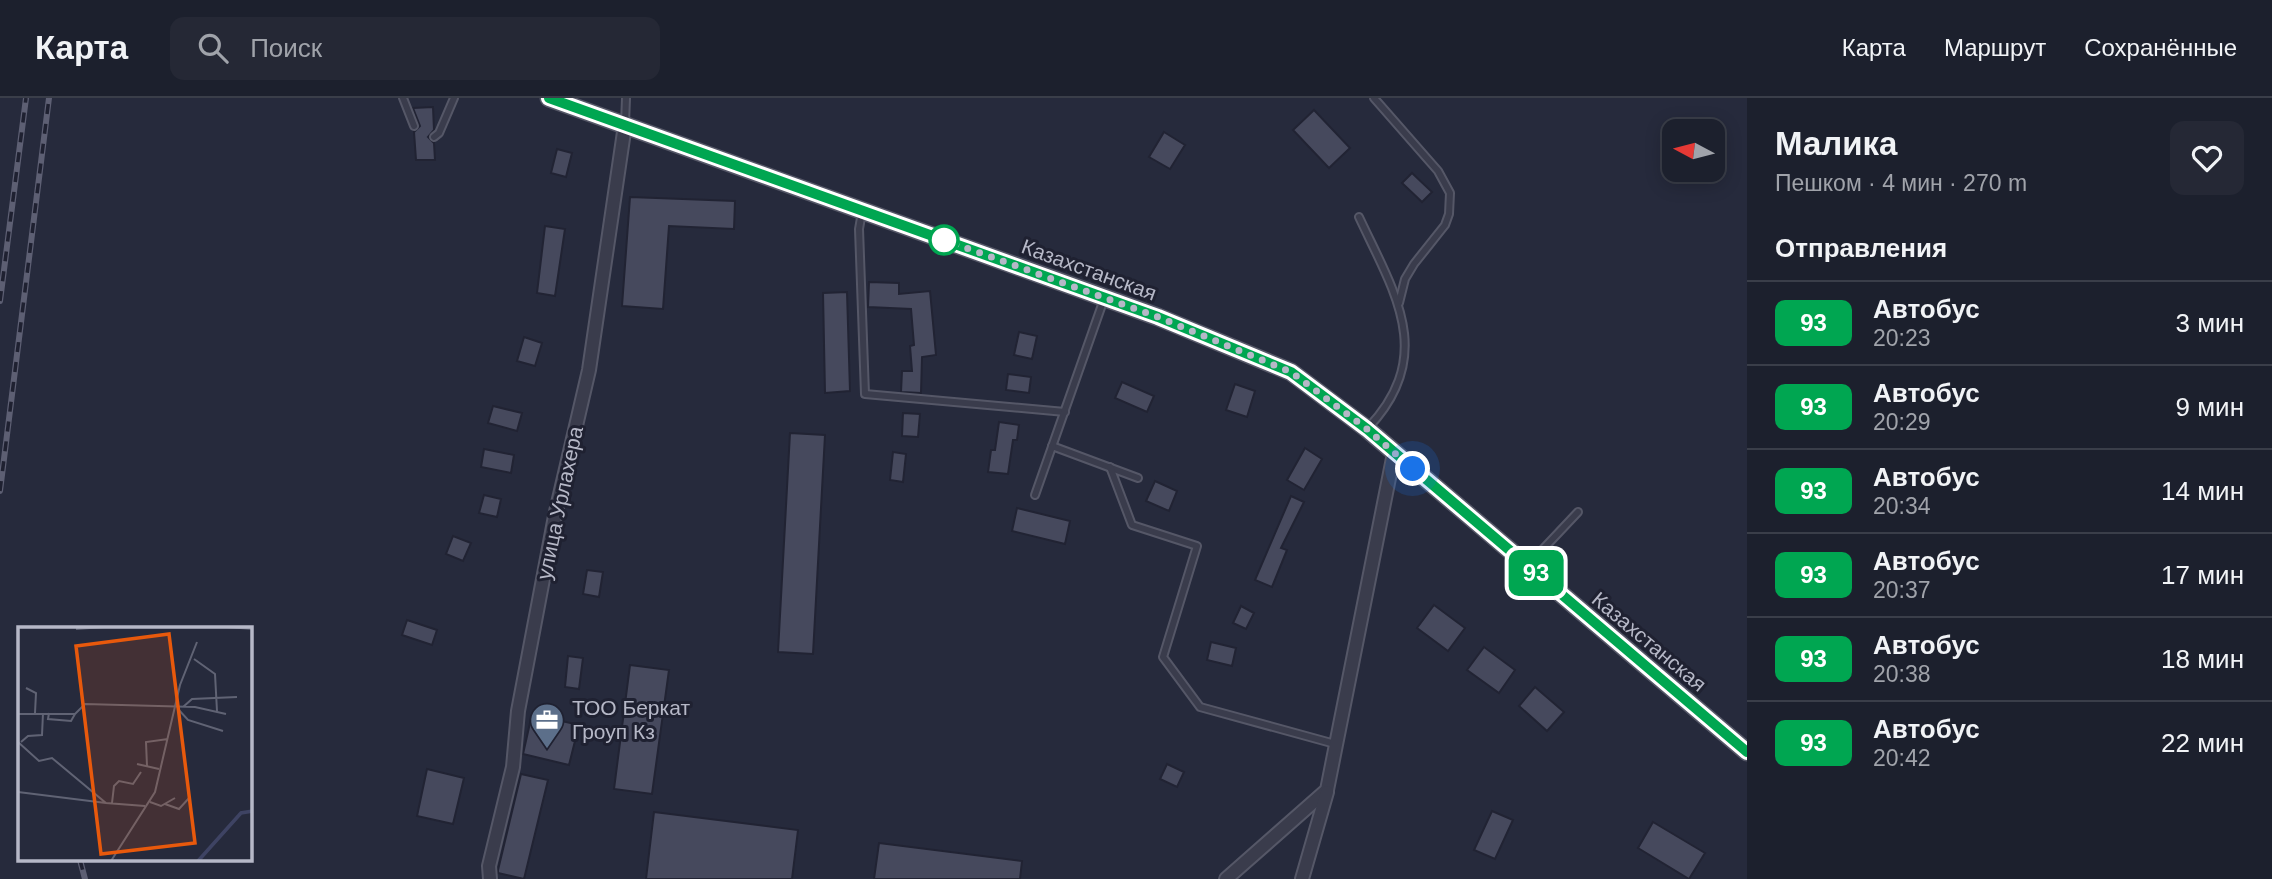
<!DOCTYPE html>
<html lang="ru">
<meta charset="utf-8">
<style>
body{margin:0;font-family:Arial,sans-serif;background:#252835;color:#f1f3f6;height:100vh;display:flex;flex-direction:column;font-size:26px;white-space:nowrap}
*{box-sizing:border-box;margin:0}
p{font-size:23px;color:#a0a3aa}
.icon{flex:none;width:38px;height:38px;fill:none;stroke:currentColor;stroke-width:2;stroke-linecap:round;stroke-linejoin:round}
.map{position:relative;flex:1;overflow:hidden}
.panel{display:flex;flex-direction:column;background:#1c202d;width:525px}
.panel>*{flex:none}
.badge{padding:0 14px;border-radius:10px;font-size:24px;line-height:46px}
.needle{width:46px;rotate:277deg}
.fabs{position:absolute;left:1662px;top:21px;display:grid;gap:14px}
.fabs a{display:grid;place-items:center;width:63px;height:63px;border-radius:14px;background:#1c202d;box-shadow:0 4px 18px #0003,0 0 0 2px #3a3e49;font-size:35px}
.you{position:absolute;width:35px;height:35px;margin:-18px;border:5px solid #fff;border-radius:50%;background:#1a73e8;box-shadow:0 0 0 10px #1a73e833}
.map>.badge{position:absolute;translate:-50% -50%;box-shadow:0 0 0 4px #fff}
h2{padding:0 28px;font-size:26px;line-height:63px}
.round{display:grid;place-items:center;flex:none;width:74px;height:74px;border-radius:14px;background:#252835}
.head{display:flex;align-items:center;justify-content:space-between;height:119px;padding:0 28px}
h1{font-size:33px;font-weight:600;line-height:52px}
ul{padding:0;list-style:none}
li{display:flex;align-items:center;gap:21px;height:84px;padding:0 28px;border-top:2px solid #3a3e49}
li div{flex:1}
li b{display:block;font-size:26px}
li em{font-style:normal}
li .badge{min-width:77px;font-weight:700;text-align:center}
header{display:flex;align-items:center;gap:42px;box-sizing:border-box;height:98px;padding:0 35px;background:#1c202d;border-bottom:2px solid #3a3e49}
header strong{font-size:33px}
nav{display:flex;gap:38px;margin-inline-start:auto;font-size:24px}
.search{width:490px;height:63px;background:#252835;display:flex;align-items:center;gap:18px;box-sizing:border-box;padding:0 24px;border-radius:14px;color:#a0a3aa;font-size:26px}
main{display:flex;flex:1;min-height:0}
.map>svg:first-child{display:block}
.building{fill:#46495d;stroke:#212333;stroke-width:2}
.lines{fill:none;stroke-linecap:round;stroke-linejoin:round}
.service-casing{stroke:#555767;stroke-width:10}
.minor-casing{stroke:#555767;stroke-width:16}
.secondary-casing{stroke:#555767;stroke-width:19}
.service{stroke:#3a3c4c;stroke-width:6}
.minor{stroke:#3a3c4c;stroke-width:12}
.secondary{stroke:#494b5f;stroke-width:16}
.rail-casing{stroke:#5d5f73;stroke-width:6}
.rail{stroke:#1f2131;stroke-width:3.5;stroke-dasharray:10;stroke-linecap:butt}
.line-casing{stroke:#fff;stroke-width:16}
.line{stroke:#00a651;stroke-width:10}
.walk{stroke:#b6b8c7;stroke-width:7;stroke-dasharray:0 12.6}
.stop-dot{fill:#fff;stroke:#00a651;stroke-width:3.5}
.labels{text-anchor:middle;stroke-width:6;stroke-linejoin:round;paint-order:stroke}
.street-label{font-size:21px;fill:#b6b8c7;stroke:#1f2131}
.poi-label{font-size:21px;fill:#b6b8c7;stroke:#1f2131;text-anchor:start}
.inset-river{fill:none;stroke:#3e4363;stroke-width:3.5}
.inset-road{fill:none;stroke:#606374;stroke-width:2}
.view{fill:#e8590c;fill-opacity:0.15;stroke:#e8590c;stroke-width:3.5}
.inset-edge{fill:none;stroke:#b6b8c7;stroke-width:3.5}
</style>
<header>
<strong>Карта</strong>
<div class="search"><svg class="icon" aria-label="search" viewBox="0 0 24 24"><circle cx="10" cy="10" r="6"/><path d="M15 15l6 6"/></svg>Поиск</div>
<nav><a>Карта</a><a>Маршрут</a><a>Сохранённые</a></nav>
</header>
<main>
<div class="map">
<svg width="1747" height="781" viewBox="0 0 1747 781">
<rect width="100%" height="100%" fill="#262a3c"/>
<!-- building -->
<g class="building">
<path d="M433,9L434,32L428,39L434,45L435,62H416L414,34L420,28L413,10Z"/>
<path d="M1314,12L1350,50L1329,70L1293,32Z"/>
<path d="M1164,34L1185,47L1170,71L1149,59Z"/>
<path d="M557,51L572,55L566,79L551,75Z"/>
<path d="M1412,75L1432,94L1422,104L1402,85Z"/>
<path d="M630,99L735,103L734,131L669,128L663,211L622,208Z"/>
<path d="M545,128L565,131L555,198L537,195Z"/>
<path d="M869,184L899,185V196L930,193L936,257L922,259L921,295L901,294L902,273H912L910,248L914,247L911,211L868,209Z"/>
<path d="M847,194L850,293L825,295L823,195Z"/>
<path d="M1019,234L1037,238L1032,261L1014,257Z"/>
<path d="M524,239L542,245L535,268L517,263Z"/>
<path d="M1008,276L1031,279L1029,295L1006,292Z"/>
<path d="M1122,284L1154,298L1147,314L1115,300Z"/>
<path d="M1235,286L1255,293L1247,319L1226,312Z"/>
<path d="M493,308L522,315L517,333L488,325Z"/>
<path d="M903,315L920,316L918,339L902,338Z"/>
<path d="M999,324L1019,327L1017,342H1013L1008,376L988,374L991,352H995Z"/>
<path d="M790,335L825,337L813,556L778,554Z"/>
<path d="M1305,350L1322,361L1304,392L1287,382Z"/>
<path d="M484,351L514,357L511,375L481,369Z"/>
<path d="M893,354L906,356L903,384L890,382Z"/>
<path d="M1155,383L1177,393L1169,413L1146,403Z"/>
<path d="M484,397L501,401L497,419L479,415Z"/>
<path d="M1291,398L1304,404L1281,450L1287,452L1272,489L1255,482Z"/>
<path d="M1017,410L1070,423L1065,446L1012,433Z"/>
<path d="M453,438L471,445L463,463L446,456Z"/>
<path d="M587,472L603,474L599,499L583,496Z"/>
<path d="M1434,507L1465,530L1448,553L1417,530Z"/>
<path d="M1241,508L1254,515L1246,531L1233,525Z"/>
<path d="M407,522L437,532L432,547L402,537Z"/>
<path d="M1211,544L1236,550L1232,568L1207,562Z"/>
<path d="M1484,549L1515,572L1499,595L1467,572Z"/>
<path d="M568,558L583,560L579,591L565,589Z"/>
<path d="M630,567L669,572L652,696L614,691Z"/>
<path d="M1535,589L1564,614L1547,633L1519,608Z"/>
<path d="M532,616L579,627L569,667L523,656Z"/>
<path d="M1167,666L1184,674L1177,689L1160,681Z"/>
<path d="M427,671L464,680L453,726L417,718Z"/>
<path d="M521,676L548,682L524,781L498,775V772Z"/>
<path d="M1492,713L1513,722L1495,761L1474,752Z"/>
<path d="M654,714L798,732L792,781H646Z"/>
<path d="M1653,724L1705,755L1689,781L1638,750Z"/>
<path d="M879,745L1022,763L1020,781H874Z"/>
</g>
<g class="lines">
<!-- service casing -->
<g class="service-casing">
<g id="service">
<path d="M403,0L414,28"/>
<path d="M1374,0L1438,73L1450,95L1449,116L1445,127L1414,166L1405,181L1399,205"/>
<path d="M625,26L626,0"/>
<path d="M434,39L439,35L454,0"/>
<path d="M862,114L859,131L865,296L1065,314"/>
<path d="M1359,119C1394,194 1437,257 1368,330"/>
<path d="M1052,348L1138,380"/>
<path d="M1110,369L1132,427L1197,448L1163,559L1200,609L1335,646"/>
<path d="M1035,397L1104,201"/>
<path d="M1529,466L1578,414"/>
</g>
</g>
<!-- minor casing -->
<g class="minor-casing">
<g id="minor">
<path d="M490,781L489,768L513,669L518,613L555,418L589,272L625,27"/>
<path d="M1226,781L1327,692L1394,355"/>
<path d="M1302,781L1327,694"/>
</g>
</g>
<!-- secondary casing -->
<g class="secondary-casing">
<path id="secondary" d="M549,0L1158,219L1291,274L1367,331L1747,654"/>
</g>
<!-- service -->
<use href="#service" class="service"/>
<!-- minor -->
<use href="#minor" class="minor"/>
<!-- secondary -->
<use href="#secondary" class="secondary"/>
<!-- rail casing -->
<g class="rail-casing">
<g id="rail">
<path d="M0,203L26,0"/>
<path d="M0,393L49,0"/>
<path d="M80,762L85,781"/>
</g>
</g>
<!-- rail -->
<use href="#rail" class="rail"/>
</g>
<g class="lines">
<!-- line casing -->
<g class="line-casing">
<path id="line" d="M549,0L1158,219L1291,274L1367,331L1747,654"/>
</g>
<!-- line -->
<use href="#line" class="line"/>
<!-- walk -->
<path class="walk" d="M944,142L1158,219L1291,274L1367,331L1413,371"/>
</g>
<!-- icons -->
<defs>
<g id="office-pin" transform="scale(1.75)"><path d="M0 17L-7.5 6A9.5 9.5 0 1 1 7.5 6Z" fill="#5c6f8a" stroke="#1f2131"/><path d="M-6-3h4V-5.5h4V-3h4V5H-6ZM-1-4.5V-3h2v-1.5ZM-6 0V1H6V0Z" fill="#fff"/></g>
</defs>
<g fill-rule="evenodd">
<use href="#office-pin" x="547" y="622"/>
</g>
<!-- markers -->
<circle class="stop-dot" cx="944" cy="142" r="14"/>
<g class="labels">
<!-- street labels -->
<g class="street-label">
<text transform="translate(1089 172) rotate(20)" y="7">Казахстанская</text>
<text transform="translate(560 405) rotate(-78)" y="7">улица Урлахера</text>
<text transform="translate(1649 544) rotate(40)" y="7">Казахстанская</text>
</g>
<!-- poi labels -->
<g class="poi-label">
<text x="572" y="617">ТОО Беркат<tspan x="572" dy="24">Гроуп Кз</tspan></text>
</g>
</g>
<!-- overview -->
<g transform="translate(18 529)">
<rect width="234" height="234" fill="#262a3c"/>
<path class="inset-river" d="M180,234L223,186L235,184"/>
<path class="inset-road" d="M209,0L235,2M58,2L86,0M176,32L197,47L199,84M8,61L18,66L17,86M165,80L174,72L219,70M160,82L170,93L205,104M31,86L30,92L53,94L57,87M0,87H57L67,77L177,80L208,87M0,115L21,134L34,131L88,176L127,179M3,115L10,109L24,108L25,86M119,137L141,142M129,139L128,115L150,112M0,165L88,176M132,175L143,179L157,171M94,176L96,159L101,154L115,157L123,145M147,177L161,182L172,170M93,234L137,165L162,58L179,15"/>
<path class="view" d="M151,7L177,216L83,227L58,19Z"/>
<rect width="234" height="234" class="inset-edge"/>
</g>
</svg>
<div class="fabs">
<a><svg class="needle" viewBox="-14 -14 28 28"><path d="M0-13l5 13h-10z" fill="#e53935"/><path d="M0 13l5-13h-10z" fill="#a0a3aa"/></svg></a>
</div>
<div class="you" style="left:1413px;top:371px"></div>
<b class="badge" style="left:1536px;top:475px;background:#00a651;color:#fff">93</b>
</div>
<section class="panel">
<div class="head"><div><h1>Малика</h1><p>Пешком · 4 мин · 270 m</p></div><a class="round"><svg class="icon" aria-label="heart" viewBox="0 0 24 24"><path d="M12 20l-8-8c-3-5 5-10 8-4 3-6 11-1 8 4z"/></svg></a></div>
<h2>Отправления</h2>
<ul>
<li><span class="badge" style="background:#00a651;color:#fff">93</span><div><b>Автобус</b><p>20:23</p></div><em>3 мин</em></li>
<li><span class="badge" style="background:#00a651;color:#fff">93</span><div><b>Автобус</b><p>20:29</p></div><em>9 мин</em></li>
<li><span class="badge" style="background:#00a651;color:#fff">93</span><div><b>Автобус</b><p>20:34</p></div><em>14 мин</em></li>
<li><span class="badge" style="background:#00a651;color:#fff">93</span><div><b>Автобус</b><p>20:37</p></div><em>17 мин</em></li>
<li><span class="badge" style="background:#00a651;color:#fff">93</span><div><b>Автобус</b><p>20:38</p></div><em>18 мин</em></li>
<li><span class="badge" style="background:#00a651;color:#fff">93</span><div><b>Автобус</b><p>20:42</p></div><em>22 мин</em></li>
</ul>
</section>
</main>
